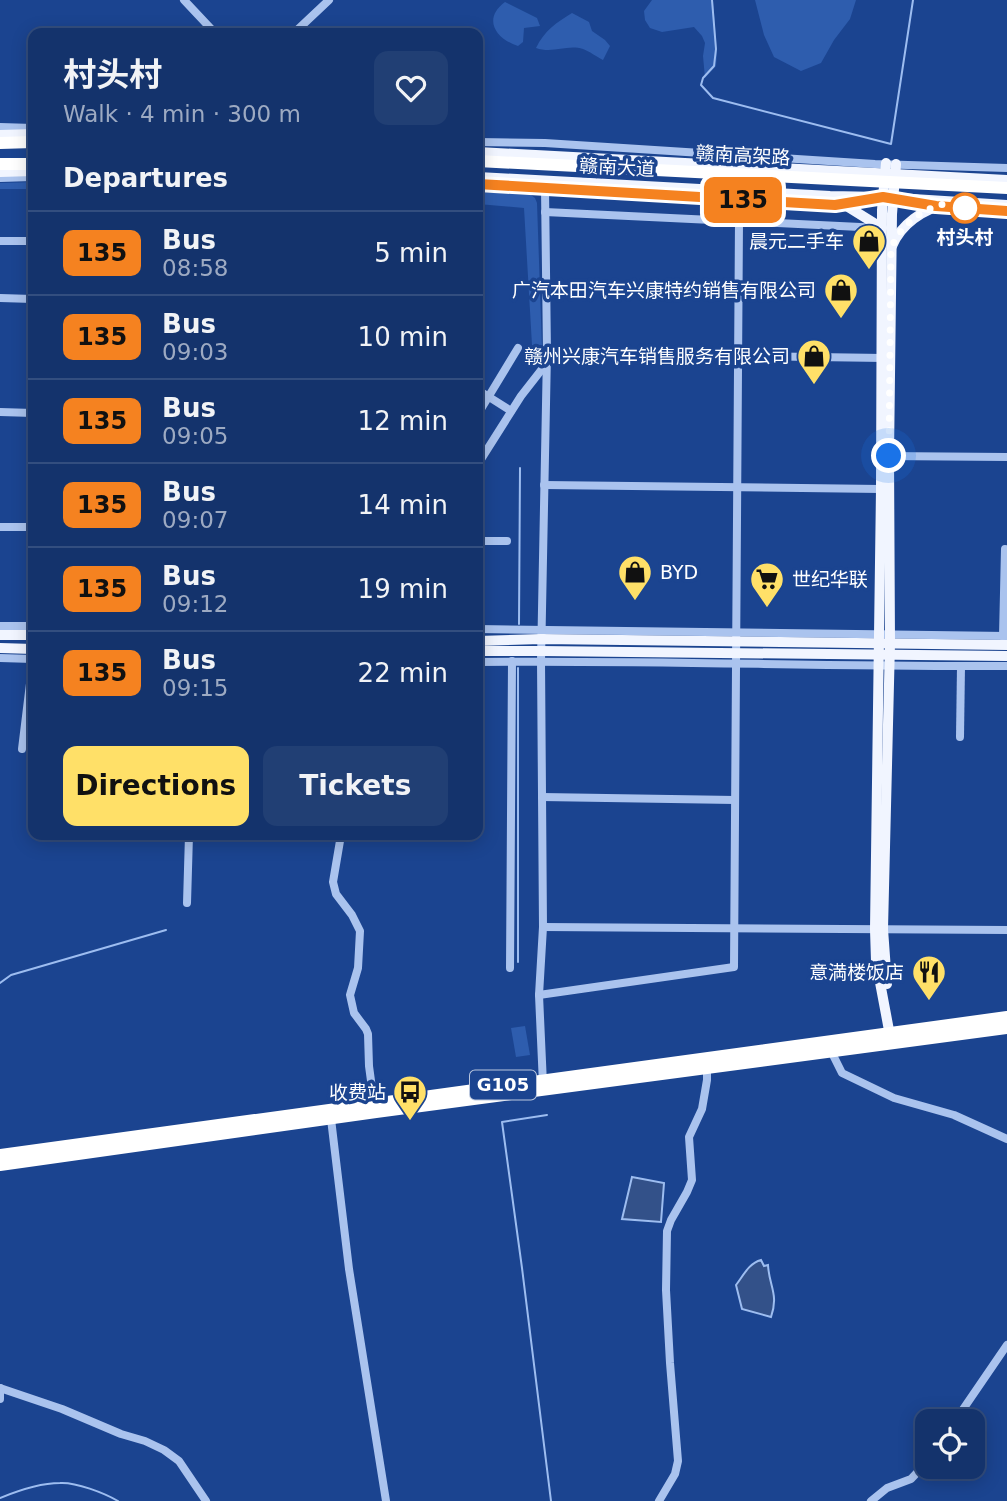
<!DOCTYPE html>
<meta charset="utf-8">
<style>
body{margin:0;font-family:"DejaVu Sans","Noto Sans SC",sans-serif;background:#213f74;color:#f1f3f6;height:100vh;display:flex;flex-direction:column;font-size:26px;white-space:nowrap}
*{box-sizing:border-box;margin:0}
p{font-size:23px;color:#9daac2}
.icon{flex:none;width:38px;height:38px;fill:none;stroke:currentColor;stroke-width:2;stroke-linecap:round;stroke-linejoin:round}
.map{position:relative;flex:1;overflow:hidden}
.side{position:absolute;left:28px;top:28px;width:455px;height:812px;display:flex;flex-direction:column;background:#14336c;border-radius:14px;box-shadow:0 4px 18px #0003,0 0 0 2px #334e7f}
.side>*{flex:none}
.badge{padding:0 14px;border-radius:10px;font-size:24px;line-height:46px}
.fabs{position:absolute;left:915px;top:1409px;display:grid;gap:14px}
.fabs a{display:grid;place-items:center;width:70px;height:70px;border-radius:14px;background:#14336c;box-shadow:0 4px 18px #0003,0 0 0 2px #334e7f;font-size:35px}
.you{position:absolute;width:35px;height:35px;margin:-18px;border:5px solid #fff;border-radius:50%;background:#1a73e8;box-shadow:0 0 0 10px #1a73e833}
.map>.badge{position:absolute;translate:-50% -50%;box-shadow:0 0 0 4px #fff}
h2{padding:0 35px;font-size:26px;line-height:63px}
.round{display:grid;place-items:center;flex:none;width:74px;height:74px;border-radius:14px;background:#213f74}
.headline{display:flex;align-items:center;justify-content:space-between;height:119px;padding:0 35px}
h1{font-size:33px;font-weight:700;line-height:52px}
.action{display:flex;gap:14px;margin-top:auto;padding:14px 35px}
.action a{flex:1;height:80px;border-radius:14px;background:#ffe068;color:#111;font-size:28px;font-weight:700;line-height:80px;text-align:center}
.action a+a{background:#213f74;color:#f1f3f6}
ul{padding:0;list-style:none}
li{display:flex;align-items:center;gap:21px;height:84px;padding:0 35px;border-top:2px solid #334e7f}
li div{flex:1}
li b{display:block;font-size:26px}
li em{font-style:normal}
li .badge{min-width:77px;font-weight:700;text-align:center}
.map>svg:first-child{display:block}
.green{fill:#2e5dae}
.water{fill:#335189;stroke:#9dbdf0;stroke-width:2}
.lines{fill:none;stroke-linecap:round;stroke-linejoin:round}
.stream{stroke:#9dbdf0;stroke-width:2}
.minor{stroke:#aac3ee;stroke-width:8}
.major{stroke:#f1f5ff;stroke-width:10}
.highway{stroke:#fff;stroke-width:12}
.highway-bridge{stroke:#fff;stroke-width:12}
.line-casing{stroke:#fff;stroke-width:16}
.line{stroke:#f58220;stroke-width:10}
.walk{stroke:#fff;stroke-width:7;stroke-dasharray:0 12.6}
.stop-dot{fill:#fff;stroke:#f58220;stroke-width:3.5}
.labels{text-anchor:middle;stroke-width:7;stroke-linejoin:round;paint-order:stroke}
.shield{fill:#1b4490;stroke:#bbc7de;stroke-width:2}
.shield-label{font-size:18px;font-weight:bold;fill:#fff}
.street-label{font-size:19px;fill:#fff;stroke:#1b4490}
.stop-label{font-size:19px;font-weight:bold;fill:#fff;stroke:#1b4490}
.poi-label{font-size:19px;fill:#fff;stroke:#1b4490;text-anchor:end}
</style>
<div class="map">
<svg width="1007" height="1501" viewBox="0 0 1007 1501">
<rect width="100%" height="100%" fill="#1b4490"/>
<!-- green -->
<g class="green">
<path d="M652,0H713L717,53L716,66L705,78L703,56L705,43L702,36L694,27L662,32L650,28L645,20L644,11Z"/>
<path d="M755,0H856L850,19L834,40L821,63L801,71L774,57L764,35Z"/>
<path d="M505,2L537,18L540,26L524,28L523,42L518,46C496,39 482,19 505,2Z"/>
<path d="M572,13L589,22L592,31L605,40L610,46L603,60C597,57 589,51 583,49C567,44 553,54 536,48C544,31 557,22 572,13Z"/>
<path d="M33,182V189H0V183Z"/>
<path d="M478,192L531,195L535,198L537,203L542,348L532,345L524,208L478,204Z"/>
<path d="M525,1026L530,1055L516,1057L511,1028Z"/>
</g>
<!-- water -->
<g class="water">
<path d="M632,1177L664,1183L661,1222L622,1219Z"/>
<path d="M761,1260L764,1266L768,1265C769,1286 779,1294 771,1317L742,1309L736,1285C743,1276 749,1263 761,1260Z"/>
</g>
<g class="lines">
<!-- stream -->
<g class="stream">
<path d="M712,0L716,49L714,66L703,78L701,85L713,98L891,144L913,0"/>
<path d="M519,624L520,468"/>
<path d="M518,962V668"/>
<path d="M0,983L11,975L166,930"/>
<path d="M547,1115L502,1122L522,1268L551,1501"/>
<path d="M0,1498C17,1491 42,1483 60,1483C76,1482 104,1493 118,1501"/>
</g>
<!-- minor -->
<g class="minor">
<path d="M184,0L215,33"/>
<path d="M294,33L329,0"/>
<path d="M0,127L33,128"/>
<path d="M478,142L545,143L875,164L1007,168"/>
<path d="M0,178L33,177"/>
<path d="M478,184L835,205L866,200"/>
<path d="M940,207L1007,211"/>
<path d="M545,212L881,228"/>
<path d="M0,241H33"/>
<path d="M0,298L33,299"/>
<path d="M547,353L884,358"/>
<path d="M478,390L511,411"/>
<path d="M0,412L33,413"/>
<path d="M478,414L518,348"/>
<path d="M884,456L1007,457"/>
<path d="M478,464L521,396L546,364"/>
<path d="M544,485L881,489"/>
<path d="M0,527H33"/>
<path d="M478,541H507"/>
<path d="M0,626H33"/>
<path d="M478,629L1007,636"/>
<path d="M1003,636L1005,549"/>
<path d="M0,658L33,659"/>
<path d="M478,662C654,660 831,667 1007,666"/>
<path d="M960,737L961,666"/>
<path d="M22,749L33,659"/>
<path d="M542,797L735,800"/>
<path d="M341,835L333,882L336,894L352,915L360,931L358,968L350,995L354,1013L366,1029L368,1034L369,1066L374,1103"/>
<path d="M187,903L189,835"/>
<path d="M543,927L1007,930"/>
<path d="M510,968L512,661"/>
<path d="M539,995L734,967L739,221"/>
<path d="M831,1051L842,1073L894,1098L954,1115L1007,1139"/>
<path d="M543,1084L539,995L543,927L541,661L547,353L545,188"/>
<path d="M331,1119L349,1269L386,1501"/>
<path d="M0,1388L62,1409L121,1434L145,1441L164,1450L179,1461L206,1501"/>
<path d="M0,1388V1399"/>
<path d="M955,1421L1007,1345"/>
<path d="M659,1501L675,1474L678,1461L670,1363L666,1290L667,1231L671,1220L687,1192L692,1180L689,1137L702,1109L707,1080V1069"/>
<path d="M871,1501L887,1488L911,1479L928,1461"/>
</g>
<!-- major -->
<g class="major">
<path d="M0,135L33,134"/>
<path d="M478,152L1007,180"/>
<path d="M886,163L882,210L881,489L875,929L876,961L891,1041"/>
<path d="M0,172L33,171"/>
<path d="M478,177L830,196L882,197L1007,205"/>
<path d="M832,197L882,228"/>
<path d="M892,246C901,224 923,209 946,204"/>
<path d="M0,635H33"/>
<path d="M478,641L541,639L1007,645"/>
<path d="M0,648L33,649"/>
<path d="M478,651H541L1007,656"/>
<path d="M887,984L883,929L890,643L889,456L892,214L896,164"/>
</g>
<!-- highway -->
<g class="highway">
<path d="M0,143L33,142"/>
<path d="M0,164H33"/>
<path d="M0,1155C336,1109 671,1063 1007,1017"/>
<path d="M0,1165L376,1112L1007,1028"/>
</g>
<!-- highway-bridge -->
<path class="highway-bridge" d="M478,161L1007,188"/>
</g>
<g class="lines">
<!-- line casing -->
<g class="line-casing">
<path id="line" d="M478,184L835,205L883,197L936,206L1007,211"/>
</g>
<!-- line -->
<use href="#line" class="line"/>
<!-- walk -->
<path class="walk" d="M889,456L891,249C899,227 921,209 944,204C945,204 954,202 955,203C956,203 964,208 965,208"/>
</g>
<!-- icons -->
<defs>
<g id="shop-pin" transform="scale(1.75)"><path d="M0 17L-7.5 6A9.5 9.5 0 1 1 7.5 6Z" fill="#ffe068" stroke="#1b4490"/><path d="M-5-2.5h2.3a2.7 3.5 0 0 1 5.4 0H5L5.5 6h-11ZM-1.5-2.5h3a1.5 2.3 0 0 0-3 0Z" fill="#111"/></g>
<g id="supermarket-pin" transform="scale(1.75)"><path d="M0 17L-7.5 6A9.5 9.5 0 1 1 7.5 6Z" fill="#ffe068" stroke="#1b4490"/><path d="M-6-5.5h2.5l.6 2H6L4.5 2H-2.5L-4.4-4H-6ZM-1.5 3.2a1.3 1.3 0 1 0 .1 0ZM3 3.2a1.3 1.3 0 1 0 .1 0Z" fill="#111"/></g>
<g id="restaurant-pin" transform="scale(1.75)"><path d="M0 17L-7.5 6A9.5 9.5 0 1 1 7.5 6Z" fill="#ffe068" stroke="#1b4490"/><path d="M-5-6h1v4h1v-4h1v4h1v-4h1v5L-1.5 .5V6h-2V.5L-5-1ZM5-6V6H3V1.5H1.5Q1.5-4 5-6Z" fill="#111"/></g>
<g id="bus-pin" transform="scale(1.75)"><path d="M0 17L-7.5 6A9.5 9.5 0 1 1 7.5 6Z" fill="#ffe068" stroke="#1b4490"/><path d="M-5-6H5V4H4V6H2V4H-2V6H-4V4H-5ZM-3.5-4V0h7V-4ZM-3.5 1.2v1.5H-2V1.2ZM2 1.2v1.5H3.5V1.2Z" fill="#111"/></g>
</defs>
<g fill-rule="evenodd">
<use href="#shop-pin" x="869" y="241"/>
<use href="#shop-pin" x="841" y="290"/>
<use href="#shop-pin" x="814" y="356"/>
<use href="#shop-pin" x="635" y="572"/>
<use href="#supermarket-pin" x="767" y="579"/>
<use href="#restaurant-pin" x="929" y="972"/>
<use href="#bus-pin" x="410" y="1092"/>
</g>
<!-- markers -->
<circle class="stop-dot" cx="965" cy="208" r="14"/>
<g class="labels">
<!-- shield labels -->
<rect class="shield" x="470" y="1070.5" width="66" height="29" rx="5"/>
<g class="shield-label">
<text x="503" y="1091">G105</text>
</g>
<!-- street labels -->
<g class="street-label">
<text transform="translate(743 155) rotate(3)" y="7">赣南高架路</text>
<text transform="translate(617 167) rotate(3)" y="7">赣南大道</text>
</g>
<!-- stop labels -->
<g class="stop-label">
<text x="965" y="244">村头村</text>
</g>
<!-- poi labels -->
<g class="poi-label">
<text x="844" y="248">晨元二手车</text>
<text x="816" y="297">广汽本田汽车兴康特约销售有限公司</text>
<text x="790" y="363">赣州兴康汽车销售服务有限公司</text>
<text x="660" y="579" text-anchor="start">BYD</text>
<text x="792" y="586" text-anchor="start">世纪华联</text>
<text x="904" y="979">意満楼饭店</text>
<text x="386" y="1099">收费站</text>
</g>
</g>
</svg>
<div class="fabs">
<a><svg class="icon" aria-label="locate" viewBox="0 0 24 24"><circle cx="12" cy="12" r="6"/><path d="M12 2v4M12 18v4M2 12h4M18 12h4"/></svg></a>
</div>
<div class="you" style="left:889px;top:456px"></div>
<b class="badge" style="left:743px;top:200px;background:#f58220;color:#111">135</b>
<section class="side">
<div class="headline"><div><h1>村头村</h1><p>Walk · 4 min · 300 m</p></div><a class="round"><svg class="icon" aria-label="heart" viewBox="0 0 24 24"><path d="M12 20l-8-8c-3-5 5-10 8-4 3-6 11-1 8 4z"/></svg></a></div>
<h2>Departures</h2>
<ul>
<li><span class="badge" style="background:#f58220;color:#111">135</span><div><b>Bus</b><p>08:58</p></div><em>5 min</em></li>
<li><span class="badge" style="background:#f58220;color:#111">135</span><div><b>Bus</b><p>09:03</p></div><em>10 min</em></li>
<li><span class="badge" style="background:#f58220;color:#111">135</span><div><b>Bus</b><p>09:05</p></div><em>12 min</em></li>
<li><span class="badge" style="background:#f58220;color:#111">135</span><div><b>Bus</b><p>09:07</p></div><em>14 min</em></li>
<li><span class="badge" style="background:#f58220;color:#111">135</span><div><b>Bus</b><p>09:12</p></div><em>19 min</em></li>
<li><span class="badge" style="background:#f58220;color:#111">135</span><div><b>Bus</b><p>09:15</p></div><em>22 min</em></li>
</ul>
<div class="action"><a>Directions</a><a>Tickets</a></div>
</section>
</div>
